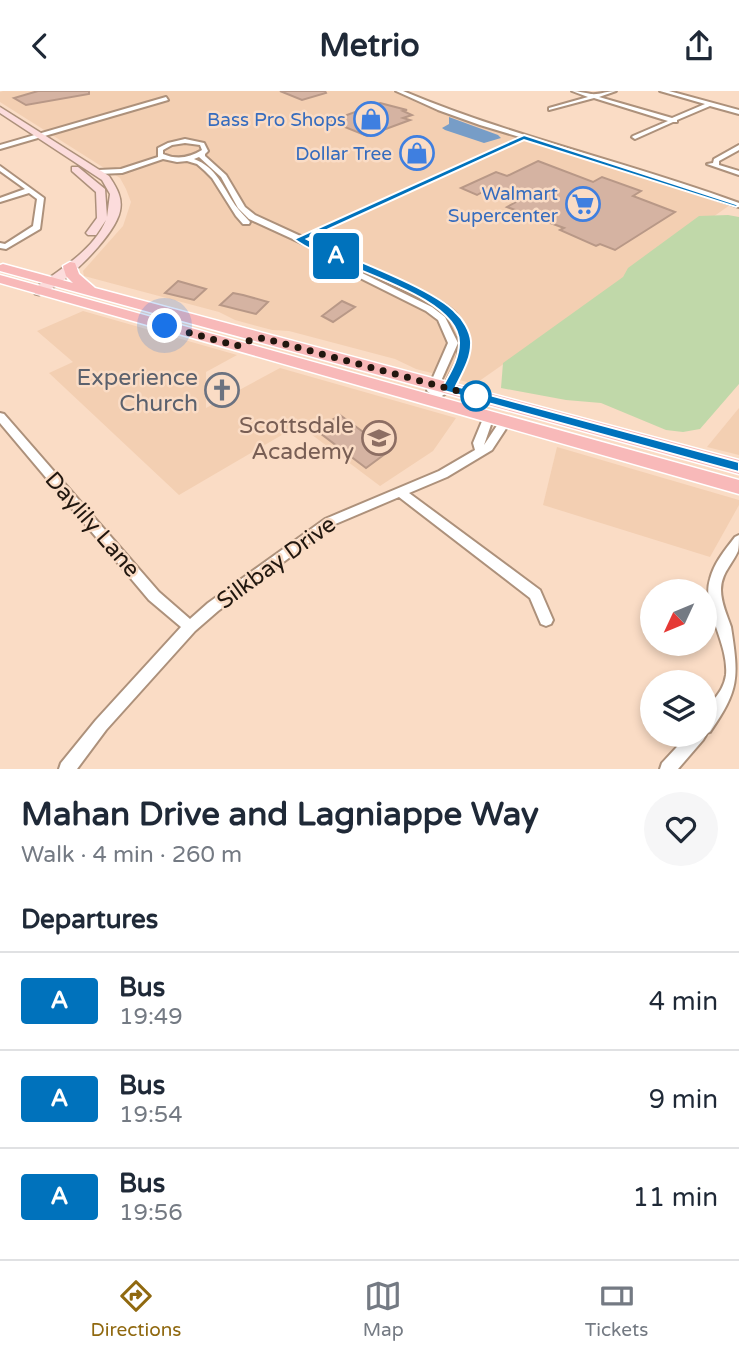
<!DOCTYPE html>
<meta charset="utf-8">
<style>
body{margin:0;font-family:"Varela Round",sans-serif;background:#f6f6f7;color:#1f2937;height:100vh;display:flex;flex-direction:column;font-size:26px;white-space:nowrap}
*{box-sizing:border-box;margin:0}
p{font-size:23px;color:#747a83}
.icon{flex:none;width:38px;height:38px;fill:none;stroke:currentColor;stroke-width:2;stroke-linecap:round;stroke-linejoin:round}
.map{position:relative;height:678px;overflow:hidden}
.sheet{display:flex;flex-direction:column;background:#fff;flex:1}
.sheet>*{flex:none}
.badge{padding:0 14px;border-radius:5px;font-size:24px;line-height:46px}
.needle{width:46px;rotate:226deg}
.controls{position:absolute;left:640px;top:488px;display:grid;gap:14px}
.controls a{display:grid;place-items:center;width:77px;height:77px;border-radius:50%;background:#fff;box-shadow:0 4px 10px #0003;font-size:35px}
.you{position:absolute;width:35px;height:35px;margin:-18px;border:5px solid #fff;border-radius:50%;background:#1a73e8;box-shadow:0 0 0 10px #1a73e833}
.map>.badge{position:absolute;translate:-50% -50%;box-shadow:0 0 0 4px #fff}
h2{padding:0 21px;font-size:26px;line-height:63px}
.round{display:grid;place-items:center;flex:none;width:74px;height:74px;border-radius:37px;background:#f6f6f7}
.head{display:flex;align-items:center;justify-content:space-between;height:119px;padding:0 21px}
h1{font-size:33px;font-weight:800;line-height:52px}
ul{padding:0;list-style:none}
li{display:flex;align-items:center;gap:21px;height:98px;padding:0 21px;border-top:2px solid #e0e1e3}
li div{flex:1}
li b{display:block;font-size:26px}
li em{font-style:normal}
li .badge{min-width:77px;font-weight:700;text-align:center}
header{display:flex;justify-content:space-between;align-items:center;height:91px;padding:0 21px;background:#fff;font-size:32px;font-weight:800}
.tab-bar{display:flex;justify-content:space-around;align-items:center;height:98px;border-top:2px solid #e0e1e3;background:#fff;font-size:19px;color:#747a83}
.tab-bar a{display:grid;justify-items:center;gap:4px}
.tab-bar .selected{color:#906910}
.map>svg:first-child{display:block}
.built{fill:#f3cfb2}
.green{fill:#c0d8a9}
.water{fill:#779dc7}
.building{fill:#d5b3a2;stroke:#b89887;stroke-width:2}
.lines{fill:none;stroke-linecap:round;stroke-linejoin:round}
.minor-casing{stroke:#ad917b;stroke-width:4}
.secondary-casing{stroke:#ad917b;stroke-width:3}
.primary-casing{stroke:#fff;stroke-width:3}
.minor{fill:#fff;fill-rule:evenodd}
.secondary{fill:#fcdcdc;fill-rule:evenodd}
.primary{fill:#f8b9b9;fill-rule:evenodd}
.line{fill:#0072bc;stroke:#fff;stroke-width:2}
.walk{stroke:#21170f;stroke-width:7;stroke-dasharray:0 12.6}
.stop-dot{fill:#fff;stroke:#0072bc;stroke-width:3.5}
.labels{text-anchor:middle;stroke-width:5;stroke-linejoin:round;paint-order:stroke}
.far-shop-label{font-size:19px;fill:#366cbe;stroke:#fadcc5;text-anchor:end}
.worship-label{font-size:23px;fill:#5b616d;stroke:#fadcc5;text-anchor:end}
.education-label{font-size:23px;fill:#785e54;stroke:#fadcc5;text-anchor:end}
.street-label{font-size:23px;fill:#21170f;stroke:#fadcc5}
</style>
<header><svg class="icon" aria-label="back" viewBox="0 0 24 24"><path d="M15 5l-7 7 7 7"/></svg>Metrio<svg class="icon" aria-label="share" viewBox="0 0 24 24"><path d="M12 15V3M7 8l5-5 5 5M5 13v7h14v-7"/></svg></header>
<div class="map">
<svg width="739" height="678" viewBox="0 0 739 678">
<rect width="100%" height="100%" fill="#fadcc5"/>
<!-- built -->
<g class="built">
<path d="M392,0L424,15L527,50L730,114L475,293L416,278L395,268L289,240L272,239L235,229L219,221L84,185L83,180L123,135L131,111L126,98L120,87L0,11V1L3,0Z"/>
<path d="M83,220L237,264L206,281V317L280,277L456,327L433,360L380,395L299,334L179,404L49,282L73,271L37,240Z"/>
<path d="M739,317V364L707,356Z"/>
<path d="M557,356L739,409V414L710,466L543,414Z"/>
</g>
<!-- green -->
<path class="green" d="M728,124L739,126V293L700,338L683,341L666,339L601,312L566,309L501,297L503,272L623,186L628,177L699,125Z"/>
<!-- water -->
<path class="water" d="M449,26L498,44L501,47L484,52L445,39L442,37L449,33Z"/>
<!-- building -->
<g class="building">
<path d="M38,0H89V3L26,14L14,7Z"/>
<path d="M280,0H325L326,2L302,9Z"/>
<path d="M380,12L407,19L403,20L412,24L403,27L410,29L367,45L330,30Z"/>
<path d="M538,70L593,91L602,86L641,100L633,105L675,121L615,159L600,153L596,155L560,139L564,137L507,116L516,111L486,99L477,104L461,97L496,81L507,85Z"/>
<path d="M178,190L206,198L194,209L165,202Z"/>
<path d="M233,202L243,204L268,211L256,223L220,214Z"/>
<path d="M342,210L355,216L333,231L322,225Z"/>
<path d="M340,324L389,360L366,377L316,339Z"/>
</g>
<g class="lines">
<!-- minor casing -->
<g class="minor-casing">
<g id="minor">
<path d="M396,0H403C512,46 628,71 739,112V116L652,86L480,34L438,19Z"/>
<path d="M572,0C579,0 584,2 591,3C599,4 607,0 616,0L599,6L672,27L705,13L660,0H669L739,19V23L710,15L677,29V31H673L635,48L632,46L633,45L668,30L594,7L549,19V17L588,6Z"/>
<path d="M166,6L168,9L0,58V54Z"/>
<path d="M185,48L204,52L208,60L205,63V65L226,84L245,116L255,124C298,144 342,164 386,184C404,192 444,209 456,223C470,239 472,259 463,277C454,295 450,303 431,310L426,307L431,303L427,300L448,252L438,229L426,220L320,167L321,165H327L432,216L445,226L458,252L437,299L444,295L457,270L460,250L458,239L449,225L417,205L249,128L238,117L221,86L199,66L194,68C216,76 223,96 235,114C239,120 245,125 250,131L249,133H243L236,125L212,87L205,80L197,73L187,70L177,71L163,68L122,82L98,83L95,81L98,79L121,78L158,66V57L168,52ZM185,52L200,54L202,59C189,67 177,69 163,63V59L172,54Z"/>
<path d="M739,54V59L719,70V74L739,80V84L707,73L713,72L714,68Z"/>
<path d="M0,75L44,107L40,138L6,158L0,157V152L5,153L33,135L37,108L29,102L0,111V107L25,98L0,80Z"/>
<path d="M0,322L4,323L159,501L190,528L208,512L325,428L439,380L475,359L473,352L485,323H493L494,325L484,354L502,327H510L511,330L492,359L447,386L409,402L540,499L553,529L551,533L546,535L541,533L530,507L399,406L333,434L218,520L195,540L106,639L77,678H59L61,672L96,629L181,536L149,509L0,332Z"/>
<path d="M739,444C739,449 739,456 738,460C732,474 721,482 721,499C721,512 727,524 731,536C739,587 739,599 710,641L705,643L706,644L703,649L678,678H660L662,672L688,644H705C705,638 704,628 706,622C711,608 723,603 726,584C729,552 701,517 710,488C714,472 725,459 735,446Z"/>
</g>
</g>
<!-- secondary casing -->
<g class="secondary-casing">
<path id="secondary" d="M0,16L109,85C116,96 123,106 120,120C115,145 63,196 39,204L35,203V197C59,179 94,159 106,129L96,144H88L86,142L97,127L96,101L72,80V76H78L105,98L107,126L110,103L102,89L0,22Z"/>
</g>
<!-- primary casing -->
<g class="primary-casing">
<g id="primary">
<path d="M70,171L75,172L79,183L95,197L739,369V383L0,180V174L3,173L73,192L66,185L63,175Z"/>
<path d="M0,184L739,389V403L0,192Z"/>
</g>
</g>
<!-- minor -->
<use href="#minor" class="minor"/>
<!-- secondary -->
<use href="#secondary" class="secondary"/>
<!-- primary -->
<use href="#primary" class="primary"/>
</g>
<!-- line -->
<path class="line" d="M524,44L739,114L736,116L524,49L307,148C341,164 434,197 456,222C463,228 470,240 471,250C472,266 463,281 456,295L739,371V381L444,300L442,297C449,283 459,269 459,252C460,202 328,175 294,148Z"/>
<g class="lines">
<!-- walk -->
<path class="walk" d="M165,235L237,255L243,251L263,247L476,305"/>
</g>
<!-- icons -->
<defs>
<g id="shop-ring" transform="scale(1.75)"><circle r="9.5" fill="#fadcc5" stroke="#3f7fe0" stroke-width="1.5"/><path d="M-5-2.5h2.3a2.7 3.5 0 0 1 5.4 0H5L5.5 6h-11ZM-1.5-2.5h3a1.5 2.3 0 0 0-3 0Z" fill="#3f7fe0"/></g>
<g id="supermarket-ring" transform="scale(1.75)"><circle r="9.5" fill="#fadcc5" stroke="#3f7fe0" stroke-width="1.5"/><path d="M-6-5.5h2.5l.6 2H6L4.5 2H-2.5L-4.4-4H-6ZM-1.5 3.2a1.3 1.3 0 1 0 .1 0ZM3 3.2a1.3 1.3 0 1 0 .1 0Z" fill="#3f7fe0"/></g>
<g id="church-ring" transform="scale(1.75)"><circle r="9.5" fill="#fadcc5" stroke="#6b7280" stroke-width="1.5"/><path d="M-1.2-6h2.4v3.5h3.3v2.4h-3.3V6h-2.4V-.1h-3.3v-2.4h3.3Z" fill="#6b7280"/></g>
<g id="school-ring" transform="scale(1.75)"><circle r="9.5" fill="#fadcc5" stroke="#8d6e63" stroke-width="1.5"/><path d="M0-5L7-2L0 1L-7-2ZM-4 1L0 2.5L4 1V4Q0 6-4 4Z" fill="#8d6e63"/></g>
</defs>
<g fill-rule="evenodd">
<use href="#shop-ring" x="371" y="28"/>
<use href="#shop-ring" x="417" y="62"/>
<use href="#supermarket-ring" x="583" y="113"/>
<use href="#church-ring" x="222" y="299"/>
<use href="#school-ring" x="379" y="347"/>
</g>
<!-- markers -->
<circle class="stop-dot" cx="476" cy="305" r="14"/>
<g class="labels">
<!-- far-shop labels -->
<g class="far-shop-label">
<text x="346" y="35">Bass Pro Shops</text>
<text x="392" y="69">Dollar Tree</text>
<text x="558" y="109">Walmart<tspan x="558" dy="22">Supercenter</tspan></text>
</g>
<!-- worship labels -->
<g class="worship-label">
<text x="198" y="294">Experience<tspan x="198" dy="26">Church</tspan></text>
</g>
<!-- education labels -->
<g class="education-label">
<text x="354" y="342">Scottsdale<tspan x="354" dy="26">Academy</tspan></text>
</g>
<!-- street labels -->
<g class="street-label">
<text transform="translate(93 433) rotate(49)" y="8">Daylily Lane</text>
<text transform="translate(276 471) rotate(-36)" y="8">Silkbay Drive</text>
</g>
</g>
</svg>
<div class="controls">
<a><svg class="needle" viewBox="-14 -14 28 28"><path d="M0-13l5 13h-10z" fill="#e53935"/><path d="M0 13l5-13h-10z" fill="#747a83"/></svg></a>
<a><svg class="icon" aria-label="layers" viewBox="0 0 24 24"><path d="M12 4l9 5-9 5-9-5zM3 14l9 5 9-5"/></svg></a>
</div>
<div class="you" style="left:165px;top:235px"></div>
<b class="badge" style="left:336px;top:165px;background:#0072bc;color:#fff">A</b>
</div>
<section class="sheet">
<div class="head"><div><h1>Mahan Drive and Lagniappe Way</h1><p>Walk · 4 min · 260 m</p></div><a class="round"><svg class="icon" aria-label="heart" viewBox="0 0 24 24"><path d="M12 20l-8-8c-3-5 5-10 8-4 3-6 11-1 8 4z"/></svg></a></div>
<h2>Departures</h2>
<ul>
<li><span class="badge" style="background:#0072bc;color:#fff">A</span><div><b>Bus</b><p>19:49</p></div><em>4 min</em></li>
<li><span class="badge" style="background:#0072bc;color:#fff">A</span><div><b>Bus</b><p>19:54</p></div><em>9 min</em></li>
<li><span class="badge" style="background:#0072bc;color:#fff">A</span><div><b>Bus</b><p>19:56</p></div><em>11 min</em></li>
</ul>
</section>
<nav class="tab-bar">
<a class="selected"><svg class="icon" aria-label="directions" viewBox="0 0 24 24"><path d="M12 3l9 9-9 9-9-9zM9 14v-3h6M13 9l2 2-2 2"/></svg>Directions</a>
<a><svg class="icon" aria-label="map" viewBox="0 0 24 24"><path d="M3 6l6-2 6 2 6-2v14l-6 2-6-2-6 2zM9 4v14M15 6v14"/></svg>Map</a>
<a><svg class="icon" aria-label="tickets" viewBox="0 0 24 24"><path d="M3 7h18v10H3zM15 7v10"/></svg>Tickets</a>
</nav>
